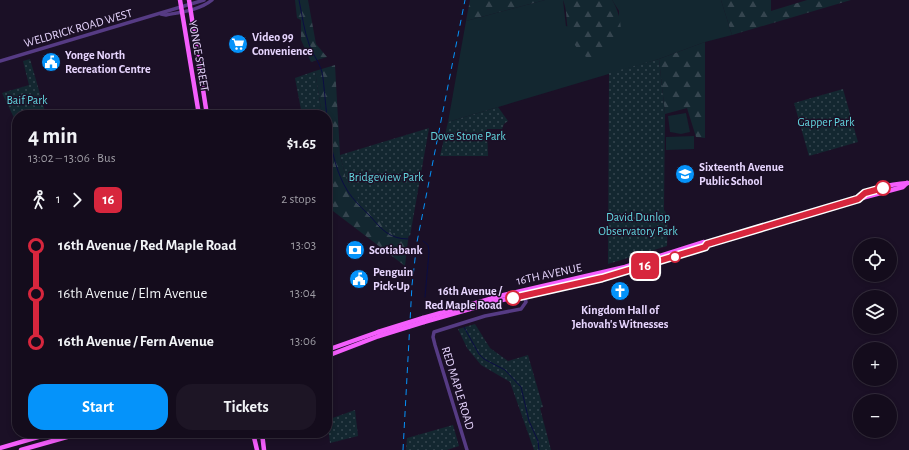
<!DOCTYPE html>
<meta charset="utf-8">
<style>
body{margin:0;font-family:"Alegreya Sans",sans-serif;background:#1d1525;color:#f1f3f6;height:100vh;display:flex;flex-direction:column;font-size:15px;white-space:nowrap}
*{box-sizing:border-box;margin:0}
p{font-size:13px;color:#9d9ba3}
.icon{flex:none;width:22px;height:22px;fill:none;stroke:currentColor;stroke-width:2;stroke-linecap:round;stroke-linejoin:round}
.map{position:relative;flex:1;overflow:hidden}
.side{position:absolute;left:12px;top:110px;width:320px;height:328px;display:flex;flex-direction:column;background:#140c1c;border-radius:16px;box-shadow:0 2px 6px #0003,0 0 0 1px #332c3b}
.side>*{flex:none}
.badge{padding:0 8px;border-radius:6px;font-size:14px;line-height:26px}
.fabs{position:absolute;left:853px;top:238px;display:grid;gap:8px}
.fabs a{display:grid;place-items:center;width:44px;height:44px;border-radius:50%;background:#140c1c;box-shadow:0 2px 6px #0003,0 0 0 1px #332c3b;font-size:20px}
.map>.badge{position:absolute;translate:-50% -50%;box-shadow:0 0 0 2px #fff}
.legs{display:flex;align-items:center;gap:6px;height:44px;padding:0 16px;font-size:13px}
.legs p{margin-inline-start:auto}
.overview{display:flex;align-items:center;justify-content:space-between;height:68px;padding:0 16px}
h1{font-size:22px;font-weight:700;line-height:30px}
.cta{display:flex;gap:8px;margin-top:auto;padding:8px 16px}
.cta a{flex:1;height:46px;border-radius:16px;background:#0593fa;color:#fff;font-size:16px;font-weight:700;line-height:46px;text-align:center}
.cta a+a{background:#1d1525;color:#f1f3f6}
ul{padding:0 16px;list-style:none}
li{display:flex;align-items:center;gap:14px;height:48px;font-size:15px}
li i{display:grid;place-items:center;width:6px;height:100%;margin:0 5px;background:currentColor}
li i::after{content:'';width:10px;height:10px;margin:-5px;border:3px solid;border-radius:50%;background:#140c1c}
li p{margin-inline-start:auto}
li:first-child i{background:linear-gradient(#0000 50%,currentColor 0)}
li:last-child i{background:linear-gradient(currentColor 50%,#0000 0)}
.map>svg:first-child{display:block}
.grass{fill:#132730}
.forest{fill:url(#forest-firs)}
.park{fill:url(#park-dots)}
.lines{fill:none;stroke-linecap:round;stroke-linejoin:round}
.stream{stroke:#0b0d43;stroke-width:1}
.minor{stroke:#563b84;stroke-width:3.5}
.major{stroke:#f45efc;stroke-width:4.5}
.rail{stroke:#0593fa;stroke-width:1;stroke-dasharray:6 5;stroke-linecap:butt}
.major-bridge{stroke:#f45efc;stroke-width:4.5}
.line-1-casing{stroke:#fff;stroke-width:9}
.line-1{stroke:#d7263d;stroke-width:6}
.stop-1-dot{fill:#fff;stroke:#d7263d;stroke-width:2}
.labels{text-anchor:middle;stroke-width:3;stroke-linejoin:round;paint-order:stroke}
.street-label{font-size:12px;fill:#e7d5fe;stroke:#1b1026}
.poi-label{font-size:12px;font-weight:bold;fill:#e7d5fe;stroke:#1b1026;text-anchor:start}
.park-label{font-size:12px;fill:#62d5de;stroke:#1b1026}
.stop-label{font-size:12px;font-weight:bold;fill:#e7d5fe;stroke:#1b1026;text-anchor:end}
</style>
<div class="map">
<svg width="909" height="450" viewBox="0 0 909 450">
<defs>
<pattern id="forest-firs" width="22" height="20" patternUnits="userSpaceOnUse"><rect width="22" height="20" fill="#132730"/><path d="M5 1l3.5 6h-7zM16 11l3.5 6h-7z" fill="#35454f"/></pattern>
<pattern id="park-dots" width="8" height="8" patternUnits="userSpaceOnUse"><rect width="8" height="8" fill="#132730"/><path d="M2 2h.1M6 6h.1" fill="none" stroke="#35454f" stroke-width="1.8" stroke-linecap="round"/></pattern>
</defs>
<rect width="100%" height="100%" fill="#1b1026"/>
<!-- grass -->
<g class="grass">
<path d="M545,0H563L566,26L619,38V11L612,0H721L732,35L705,42L659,59L448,122L466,21Z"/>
<path d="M686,113L690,132L681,134L670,132L668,116Z"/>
<path d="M694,136V149L666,150V137Z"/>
</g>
<!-- forest -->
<g class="forest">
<path d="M295,0H308L316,44L327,57L311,62L301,40V20L297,18Z"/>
<path d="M470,0H545L466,21Z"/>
<path d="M563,0H612C618,9 624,28 619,39C617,42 613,45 610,48C595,66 584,60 573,42C564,29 569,14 563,0Z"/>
<path d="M721,0H771V11L807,0H851L732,35Z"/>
<path d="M705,42V138L696,137L687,108L665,114L659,59Z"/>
<path d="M335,65L340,155L346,178L418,155L405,266L329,208L327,198V191L330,186L327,156V115H322L315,71Z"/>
</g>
<!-- park -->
<g class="park">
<path d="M30,59L46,115H17V124L2,93L29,85L23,61Z"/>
<path d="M659,59L665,114L664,210L668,216L667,246L608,264L609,73Z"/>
<path d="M315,71L322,115H302L295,78Z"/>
<path d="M843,89L858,142L809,156L794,103Z"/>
<path d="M498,107L508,121L504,124L502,129H487L488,156H440L448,122Z"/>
<path d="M429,128L410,236L394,235L360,201L346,178L340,155Z"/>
<path d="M475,324L490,348L508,361L528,355L543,407L540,408L551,450H534L510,382L481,365L467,348L458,329Z"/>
<path d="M355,410L358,436L330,443L327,420Z"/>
<path d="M453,425L459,446L447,450H406L407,438Z"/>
</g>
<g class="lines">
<!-- stream -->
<g class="stream">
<path d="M299,0C302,14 304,31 309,44C313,56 322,65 323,78C327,112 328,159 347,190C353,200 363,209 371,217C382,230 390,239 408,239"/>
<path d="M423,241L428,245L429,252L425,297"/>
<path d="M464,327L479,354L484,359L505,370L521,387L529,421L538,441L539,450"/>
</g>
<!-- minor -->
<g class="minor">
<path d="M161,14L166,15C181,12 200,10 212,0"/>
<path d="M0,61L204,0"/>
<path d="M467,450L435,345L433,337L434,332L485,316L521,309L526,302L524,294"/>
</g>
<!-- major -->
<g class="major">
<path d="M180,0L199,115"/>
<path d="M189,0L207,115"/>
<path d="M859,198C873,188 892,184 908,183"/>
<path d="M423,318L504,295L625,267L704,242L707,244"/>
<path d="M424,322L498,301L622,273L705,247L707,244L858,199L903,187L907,183"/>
<path d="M327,350L378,332"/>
<path d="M327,356L379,336"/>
<path d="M253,433L257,450"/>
<path d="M262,433L264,450"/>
<path d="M0,448L52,433"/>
<path d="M21,450L81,433"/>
</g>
<!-- rail -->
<path class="rail" d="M403,450L412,285L417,242L465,0"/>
<!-- major-bridge -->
<g class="major-bridge">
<path d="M378,332L423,318"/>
<path d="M379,336L424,322"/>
</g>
</g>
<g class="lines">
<!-- line-1 casing -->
<g class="line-1-casing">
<path id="line-1" d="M513,298L602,278L705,247L707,244L858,199L865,193L883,188"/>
</g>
<!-- line-1 -->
<use href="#line-1" class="line-1"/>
</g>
<!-- icons -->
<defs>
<g id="supermarket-disc" transform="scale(1)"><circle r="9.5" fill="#0593fa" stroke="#1b1026"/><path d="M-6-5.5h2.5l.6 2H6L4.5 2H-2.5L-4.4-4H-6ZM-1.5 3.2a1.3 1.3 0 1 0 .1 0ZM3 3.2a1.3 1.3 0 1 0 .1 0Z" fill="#fff"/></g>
<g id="civic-disc" transform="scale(1)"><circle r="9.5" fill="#0593fa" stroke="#1b1026"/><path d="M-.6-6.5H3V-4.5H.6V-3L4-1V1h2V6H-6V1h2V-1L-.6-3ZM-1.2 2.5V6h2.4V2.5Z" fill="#fff"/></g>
<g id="school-disc" transform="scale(1)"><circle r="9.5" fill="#0593fa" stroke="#1b1026"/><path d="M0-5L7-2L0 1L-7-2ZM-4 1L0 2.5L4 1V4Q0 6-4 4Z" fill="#fff"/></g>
<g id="bank-disc" transform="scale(1)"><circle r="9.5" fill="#0593fa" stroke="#1b1026"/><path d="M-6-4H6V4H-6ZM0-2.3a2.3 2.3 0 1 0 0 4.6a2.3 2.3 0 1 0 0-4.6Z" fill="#fff"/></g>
<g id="church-disc" transform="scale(1)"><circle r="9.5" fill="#0593fa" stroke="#1b1026"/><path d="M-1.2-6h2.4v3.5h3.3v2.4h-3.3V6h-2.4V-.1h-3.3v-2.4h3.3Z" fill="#fff"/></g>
</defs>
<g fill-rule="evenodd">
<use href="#supermarket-disc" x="238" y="44"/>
<use href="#civic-disc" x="51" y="62"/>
<use href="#school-disc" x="685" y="174"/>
<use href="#bank-disc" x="355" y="250"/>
<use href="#civic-disc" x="359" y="279"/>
<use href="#church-disc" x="620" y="291"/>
</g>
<!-- markers -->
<g class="stop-1-dot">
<circle cx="883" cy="188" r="7"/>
<circle cx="675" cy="257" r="5"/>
<circle cx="513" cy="298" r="7"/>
</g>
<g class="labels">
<!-- street labels -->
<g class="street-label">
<text transform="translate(78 28) rotate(-16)" y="4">WELDRICK ROAD WEST</text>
<text transform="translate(199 56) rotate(80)" y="4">YONGE STREET</text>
<text transform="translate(549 274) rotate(-12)" y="4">16TH AVENUE</text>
<text transform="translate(458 388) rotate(73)" y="4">RED MAPLE ROAD</text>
</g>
<!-- poi labels -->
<g class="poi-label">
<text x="252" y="41">Video 99<tspan x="252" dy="14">Convenience</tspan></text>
<text x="65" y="59">Yonge North<tspan x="65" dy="14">Recreation Centre</tspan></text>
<text x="699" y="171">Sixteenth Avenue<tspan x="699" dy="14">Public School</tspan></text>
<text x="369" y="254">Scotiabank</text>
<text x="373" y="276">Penguin<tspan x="373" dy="14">Pick-Up</tspan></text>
<text x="620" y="314" text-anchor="middle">Kingdom Hall of<tspan x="620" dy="14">Jehovah's Witnesses</tspan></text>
</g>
<!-- park labels -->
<g class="park-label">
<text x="27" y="104">Baif Park</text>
<text x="826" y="126">Gapper Park</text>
<text x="468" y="140">Dove Stone Park</text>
<text x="386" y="181">Bridgeview Park</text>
<text x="638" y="221">David Dunlop<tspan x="638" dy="14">Observatory Park</tspan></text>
</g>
<!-- stop labels -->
<g class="stop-label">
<text x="502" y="295">16th Avenue /<tspan x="502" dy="14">Red Maple Road</tspan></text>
</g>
</g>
</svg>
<div class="fabs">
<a><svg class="icon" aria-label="locate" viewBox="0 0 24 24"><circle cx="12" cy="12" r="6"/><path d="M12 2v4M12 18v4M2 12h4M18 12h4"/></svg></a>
<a><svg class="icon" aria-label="layers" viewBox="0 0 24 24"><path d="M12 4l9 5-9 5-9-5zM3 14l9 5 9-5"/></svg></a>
<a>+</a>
<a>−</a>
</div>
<b class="badge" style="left:645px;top:266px;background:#d7263d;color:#fff">16</b>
<section class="side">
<div class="overview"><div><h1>4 min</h1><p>13:02 – 13:06 · Bus</p></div><b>$1.65</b></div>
<div class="legs"><svg class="icon" aria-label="walk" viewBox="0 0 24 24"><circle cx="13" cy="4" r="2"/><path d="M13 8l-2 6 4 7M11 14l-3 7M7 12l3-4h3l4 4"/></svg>1<svg class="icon" aria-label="forward" viewBox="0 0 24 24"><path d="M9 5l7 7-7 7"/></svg><b class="badge" style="background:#d7263d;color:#fff">16</b><p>2 stops</p></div>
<ul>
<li><i style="color:#d7263d"></i><b>16th Avenue / Red Maple Road</b><p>13:03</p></li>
<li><i style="color:#d7263d"></i><span>16th Avenue / Elm Avenue</span><p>13:04</p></li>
<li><i style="color:#d7263d"></i><b>16th Avenue / Fern Avenue</b><p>13:06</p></li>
</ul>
<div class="cta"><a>Start</a><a>Tickets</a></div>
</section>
</div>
